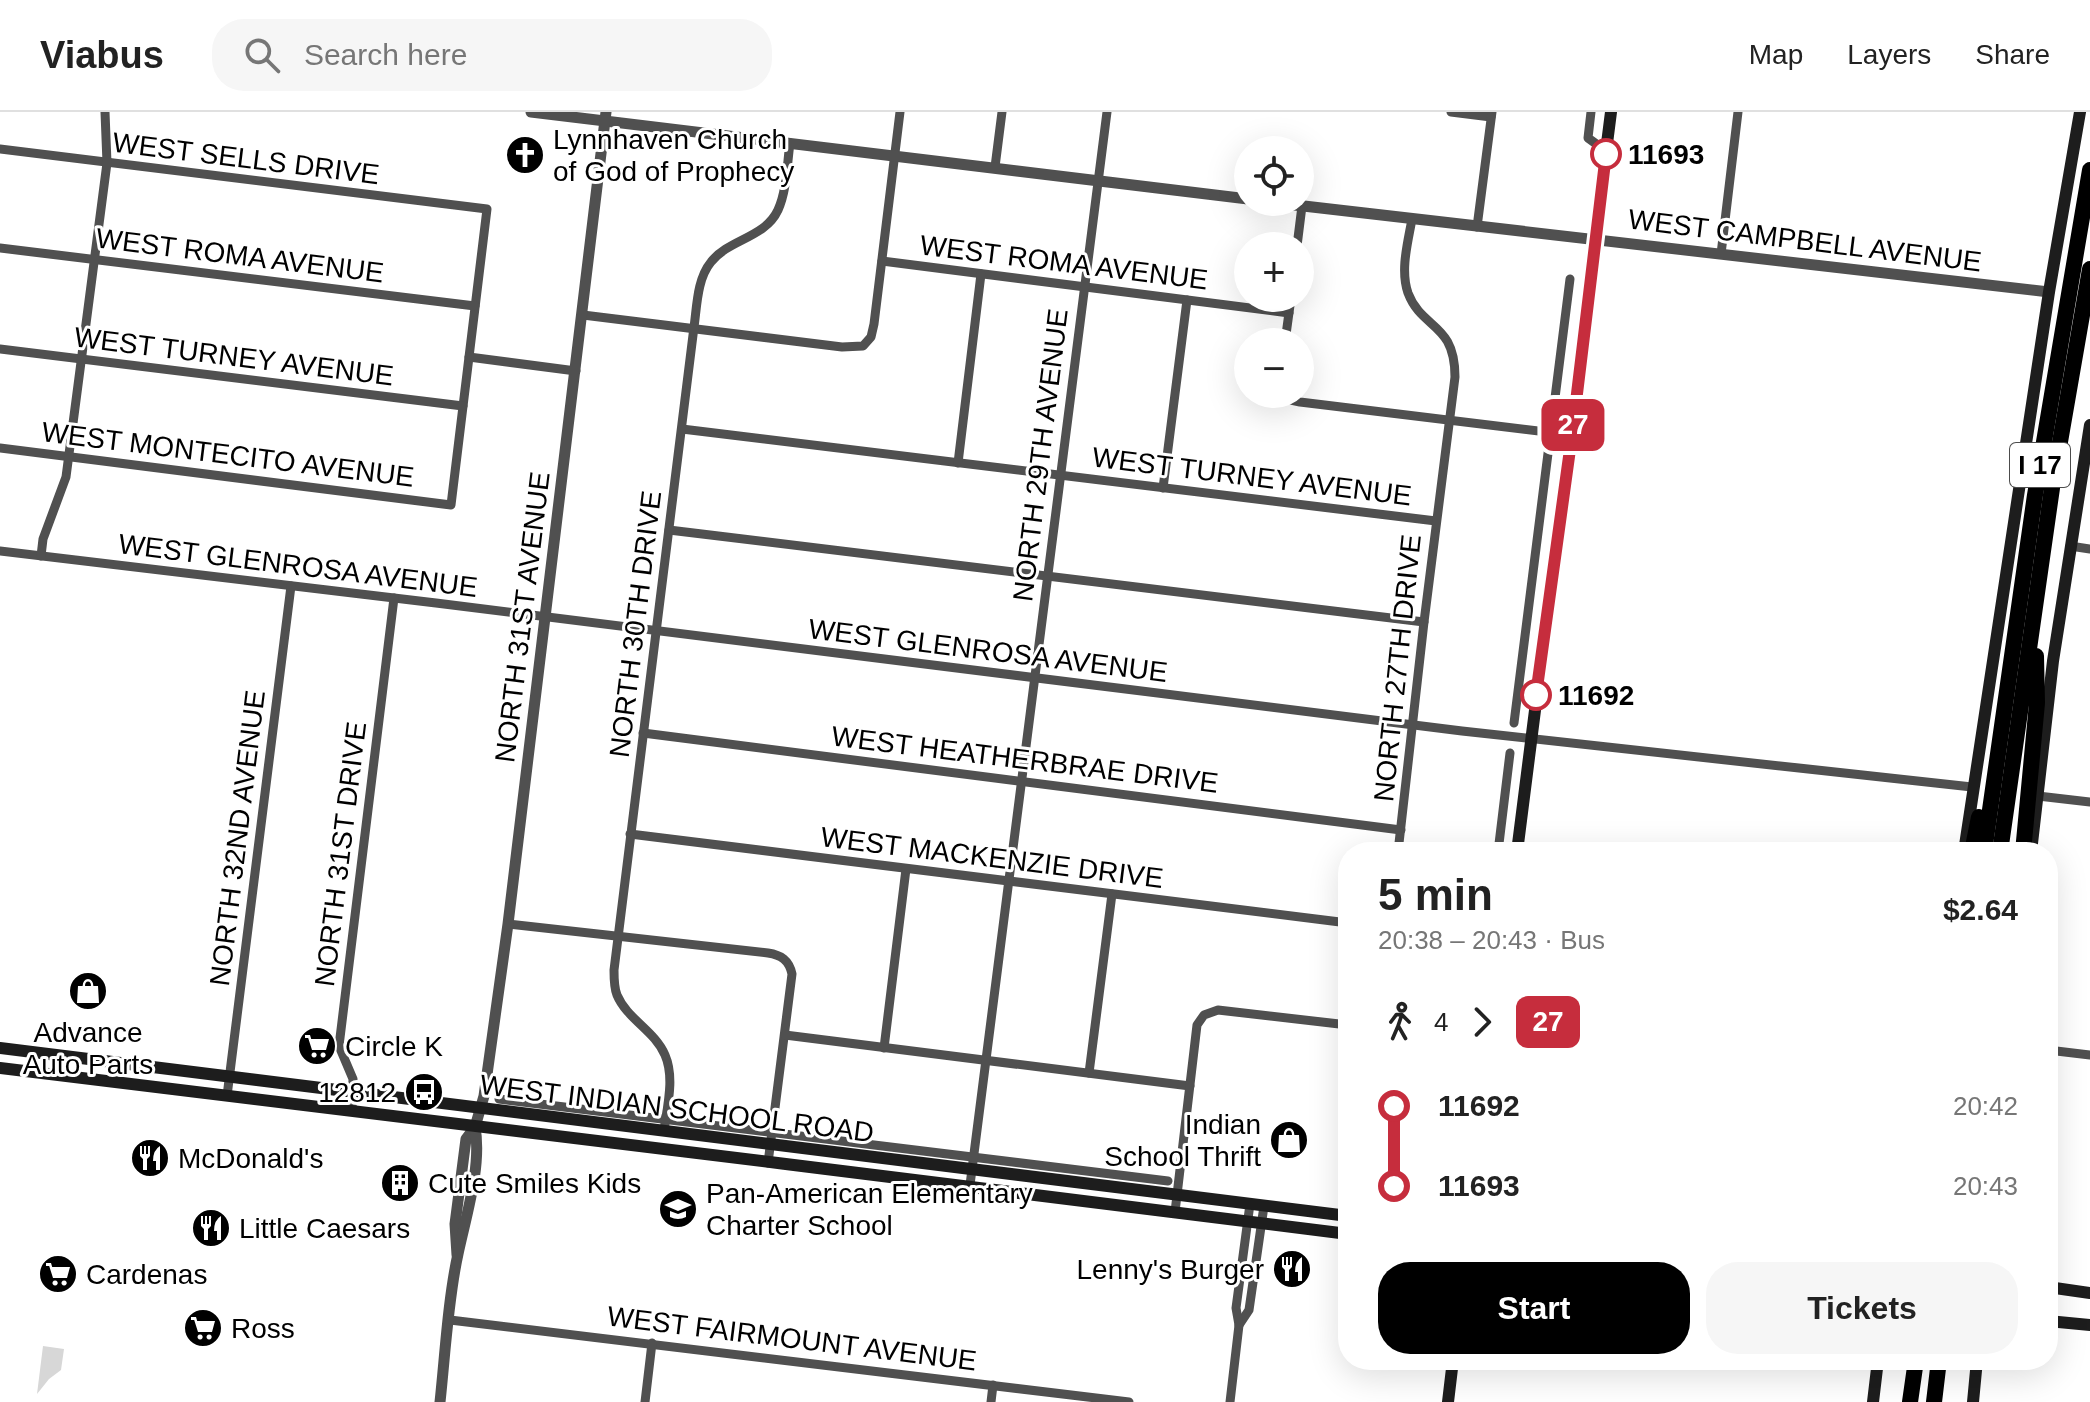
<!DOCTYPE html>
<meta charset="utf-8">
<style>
body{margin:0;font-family:Arial,sans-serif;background:#f6f6f6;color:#222;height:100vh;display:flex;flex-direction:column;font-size:30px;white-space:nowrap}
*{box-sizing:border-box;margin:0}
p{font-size:26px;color:#767676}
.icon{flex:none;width:44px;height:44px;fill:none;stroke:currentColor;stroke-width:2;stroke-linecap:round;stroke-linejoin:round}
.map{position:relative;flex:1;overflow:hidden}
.drawer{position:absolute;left:1338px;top:730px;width:720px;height:528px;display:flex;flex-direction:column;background:#fff;border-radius:32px;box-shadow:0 8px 32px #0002}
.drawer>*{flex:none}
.badge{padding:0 16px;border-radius:12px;font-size:28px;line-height:52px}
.tools{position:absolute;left:1234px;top:24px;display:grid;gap:16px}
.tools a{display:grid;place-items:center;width:80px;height:80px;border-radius:50%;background:#fff;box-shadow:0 8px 32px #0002;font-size:40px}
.map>.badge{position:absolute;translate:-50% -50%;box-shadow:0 0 0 4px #fff}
.legs{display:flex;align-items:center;gap:12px;height:88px;padding:0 40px;font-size:26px}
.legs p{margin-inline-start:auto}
.headline{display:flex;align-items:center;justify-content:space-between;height:136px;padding:0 40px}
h1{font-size:44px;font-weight:600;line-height:60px}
.primary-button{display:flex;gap:16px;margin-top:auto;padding:16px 40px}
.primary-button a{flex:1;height:92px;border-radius:32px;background:#000;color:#fff;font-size:32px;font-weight:600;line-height:92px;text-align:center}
.primary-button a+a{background:#f6f6f6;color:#222}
ul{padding:0 40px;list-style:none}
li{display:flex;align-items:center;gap:28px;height:80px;font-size:30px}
li i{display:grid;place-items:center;width:12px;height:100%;margin:0 10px;background:currentColor}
li i::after{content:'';width:20px;height:20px;margin:-10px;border:6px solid;border-radius:50%;background:#fff}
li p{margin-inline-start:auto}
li:first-child i{background:linear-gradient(#0000 50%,currentColor 0)}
li:last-child i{background:linear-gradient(currentColor 50%,#0000 0)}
header{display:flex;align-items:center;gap:48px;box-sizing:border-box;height:112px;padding:0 40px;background:#fff;border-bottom:2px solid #e0e0e0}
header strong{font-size:38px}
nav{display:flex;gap:44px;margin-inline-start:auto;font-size:28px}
.search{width:560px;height:72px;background:#f6f6f6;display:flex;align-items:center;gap:20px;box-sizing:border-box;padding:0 28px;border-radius:32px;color:#767676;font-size:30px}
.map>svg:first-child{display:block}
.green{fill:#d7d7d7}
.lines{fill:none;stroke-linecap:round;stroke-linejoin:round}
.minor{stroke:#505050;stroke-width:9}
.tertiary{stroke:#505050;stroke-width:11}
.secondary{stroke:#1d1d1d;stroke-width:12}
.motorway{stroke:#000;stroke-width:16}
.line-1-casing{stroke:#fff;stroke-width:18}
.line-1{stroke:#c62d3d;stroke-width:12}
.stop-1-dot{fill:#fff;stroke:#c62d3d;stroke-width:4}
.labels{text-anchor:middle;stroke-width:6;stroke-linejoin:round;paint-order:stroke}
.shield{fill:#fff;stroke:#4c4c4c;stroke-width:2}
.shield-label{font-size:26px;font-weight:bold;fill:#000}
.poi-label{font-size:28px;fill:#000;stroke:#fff;text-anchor:start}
.stop-label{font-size:28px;font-weight:bold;fill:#000;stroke:#fff;text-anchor:start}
.street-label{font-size:28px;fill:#000;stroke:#fff}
</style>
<header>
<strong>Viabus</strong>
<div class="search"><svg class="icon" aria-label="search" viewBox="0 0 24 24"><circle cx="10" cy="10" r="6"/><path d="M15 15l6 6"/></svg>Search here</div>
<nav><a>Map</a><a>Layers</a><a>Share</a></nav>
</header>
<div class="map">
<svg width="2090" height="1290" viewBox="0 0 2090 1290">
<rect width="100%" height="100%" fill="#fff"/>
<!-- green -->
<path class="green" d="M43,1234L64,1237L61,1258L49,1267L37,1282Z"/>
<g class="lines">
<!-- minor -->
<g class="minor">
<path d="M1451,0L1491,5"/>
<path d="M1591,0L1588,26L1606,39"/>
<path d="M0,37L487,97L451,393L0,336"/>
<path d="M995,55L1002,0"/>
<path d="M1477,115L1492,0"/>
<path d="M1297,134L1302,94"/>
<path d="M0,136L475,194"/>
<path d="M1721,142L1738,0"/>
<path d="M882,149L1289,201"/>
<path d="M583,203L842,235L863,234L871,225L874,212L900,0"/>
<path d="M1285,230L1291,186"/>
<path d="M0,237L463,294"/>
<path d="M469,245L576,259"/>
<path d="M1282,282L1286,287L1300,290L1572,323"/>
<path d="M682,317L1436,409"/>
<path d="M958,351L981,162"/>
<path d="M1163,376L1187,188"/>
<path d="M669,418L1424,510"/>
<path d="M2070,434L2090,437"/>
<path d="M0,439L436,491L1462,619L1972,675"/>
<path d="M41,444L43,427L66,365L107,51L105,0"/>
<path d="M1514,611L1570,167"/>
<path d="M643,621L1401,718"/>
<path d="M2038,684L2090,690"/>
<path d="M630,722L1348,811"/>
<path d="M1398,740L1424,510L1455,265C1455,210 1422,218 1408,181C1400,158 1408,130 1412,107"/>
<path d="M1498,740L1510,641"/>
<path d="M508,812L768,841C781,843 789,848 792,862L768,1051"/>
<path d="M785,923L1190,974"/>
<path d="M884,936L906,757"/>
<path d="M2048,938L2090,943"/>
<path d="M1089,961L1112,782"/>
<path d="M227,984L291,474"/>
<path d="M499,987L1168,1069"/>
<path d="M352,999L353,967L339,934L394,486"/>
<path d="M664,1019C667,995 675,966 665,943C655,919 627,907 617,883C614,876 614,866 614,858L694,215C697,194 697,167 711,150C729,127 765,126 778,98C787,78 787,52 790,31"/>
<path d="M970,1073L1107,0"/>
<path d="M1175,1100L1197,913L1204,903L1218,898L1348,913"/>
<path d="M450,1208L1129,1290"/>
<path d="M1239,1213L1249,1198L1264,1094"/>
<path d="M645,1290L652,1231"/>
<path d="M991,1290L993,1273"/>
<path d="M1230,1290L1239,1213L1236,1196L1250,1092"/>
</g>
<!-- tertiary -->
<g class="tertiary">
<path d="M531,0L1248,87"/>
<path d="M1269,90L2049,180"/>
<path d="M457,1143L455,1112L466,1027L475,1015L484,984L508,812L606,0"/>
<path d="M440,1290C445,1244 448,1187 458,1142C466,1104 482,1054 475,1015"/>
</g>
<!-- secondary -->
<g class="secondary">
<path d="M1517,740L1611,0"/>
<path d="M1964,740L2049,180L2080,0"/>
<path d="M2031,740L2053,549L2090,313"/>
<path d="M0,936L1348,1104"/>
<path d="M0,956C449,1011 899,1065 1348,1122"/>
<path d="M2048,1175L2090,1181"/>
<path d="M2048,1209L2090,1213"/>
<path d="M1448,1290L1453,1248"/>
<path d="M1873,1290L1878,1248"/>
<path d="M1973,1290L1977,1248"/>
</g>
<!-- motorway -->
<g class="motorway">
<path d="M1972,740L1979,705"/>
<path d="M1984,740L2035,383L2090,58"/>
<path d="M2000,740L2052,376L2090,157"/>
<path d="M2023,740L2037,591L2036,544"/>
<path d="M1910,1290L1916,1248"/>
<path d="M1934,1290L1939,1248"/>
</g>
</g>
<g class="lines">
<!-- line-1 casing -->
<g class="line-1-casing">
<path id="line-1" d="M1536,583L1572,323L1606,42"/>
</g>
<!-- line-1 -->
<use href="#line-1" class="line-1"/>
</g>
<!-- icons -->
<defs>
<g id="church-disc" transform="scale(2)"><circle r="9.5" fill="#000" stroke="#fff"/><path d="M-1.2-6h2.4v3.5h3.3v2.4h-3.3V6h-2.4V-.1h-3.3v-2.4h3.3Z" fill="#fff"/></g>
<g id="shop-disc" transform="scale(2)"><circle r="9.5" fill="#000" stroke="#fff"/><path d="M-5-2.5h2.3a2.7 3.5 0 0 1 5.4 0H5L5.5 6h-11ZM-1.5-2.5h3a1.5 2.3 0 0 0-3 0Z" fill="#fff"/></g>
<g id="supermarket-disc" transform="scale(2)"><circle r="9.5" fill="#000" stroke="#fff"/><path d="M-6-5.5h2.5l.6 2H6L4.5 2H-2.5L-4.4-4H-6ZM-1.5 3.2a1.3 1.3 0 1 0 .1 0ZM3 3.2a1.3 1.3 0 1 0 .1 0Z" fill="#fff"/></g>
<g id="bus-disc" transform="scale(2)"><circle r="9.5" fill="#000" stroke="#fff"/><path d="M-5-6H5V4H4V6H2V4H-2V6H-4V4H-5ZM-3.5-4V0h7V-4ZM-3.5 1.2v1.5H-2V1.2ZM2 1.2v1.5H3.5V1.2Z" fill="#fff"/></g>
<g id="restaurant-disc" transform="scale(2)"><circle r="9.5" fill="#000" stroke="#fff"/><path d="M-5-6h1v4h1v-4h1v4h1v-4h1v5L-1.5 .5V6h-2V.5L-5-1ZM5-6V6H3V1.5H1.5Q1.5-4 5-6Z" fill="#fff"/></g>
<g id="building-disc" transform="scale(2)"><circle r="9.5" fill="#000" stroke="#fff"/><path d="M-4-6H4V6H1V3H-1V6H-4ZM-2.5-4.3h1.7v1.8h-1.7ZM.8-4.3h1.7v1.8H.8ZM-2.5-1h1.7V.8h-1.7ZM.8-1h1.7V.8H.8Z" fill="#fff"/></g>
<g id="school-disc" transform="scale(2)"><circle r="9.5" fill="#000" stroke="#fff"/><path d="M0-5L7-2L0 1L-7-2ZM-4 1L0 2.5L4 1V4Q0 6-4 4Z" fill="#fff"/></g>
</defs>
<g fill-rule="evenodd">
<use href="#church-disc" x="525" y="43"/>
<use href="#shop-disc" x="88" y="879"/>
<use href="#supermarket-disc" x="317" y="934"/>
<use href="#bus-disc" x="424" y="980"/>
<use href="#shop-disc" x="1289" y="1028"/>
<use href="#restaurant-disc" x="150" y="1046"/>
<use href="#building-disc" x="400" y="1071"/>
<use href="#school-disc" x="678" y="1097"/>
<use href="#restaurant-disc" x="211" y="1116"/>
<use href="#restaurant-disc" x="1292" y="1157"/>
<use href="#supermarket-disc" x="58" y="1162"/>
<use href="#supermarket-disc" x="203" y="1216"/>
</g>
<!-- markers -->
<g class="stop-1-dot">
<circle cx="1606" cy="42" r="14"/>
<circle cx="1536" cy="583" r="14"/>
</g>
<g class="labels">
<!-- shield labels -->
<rect class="shield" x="2010" y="331" width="60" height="44" rx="6"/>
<g class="shield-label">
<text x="2040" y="362">I 17</text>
</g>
<!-- poi labels -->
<g class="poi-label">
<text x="553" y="37">Lynnhaven Church<tspan x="553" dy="32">of God of Prophecy</tspan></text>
<text x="88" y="930" text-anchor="middle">Advance<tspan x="88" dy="32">Auto Parts</tspan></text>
<text x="345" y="944">Circle K</text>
<text x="396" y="990" text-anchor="end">12812</text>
<text x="1261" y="1022" text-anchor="end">Indian<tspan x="1261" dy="32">School Thrift</tspan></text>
<text x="178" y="1056">McDonald's</text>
<text x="428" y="1081">Cute Smiles Kids</text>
<text x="706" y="1091">Pan-American Elementary<tspan x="706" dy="32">Charter School</tspan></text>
<text x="239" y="1126">Little Caesars</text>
<text x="1264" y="1167" text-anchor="end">Lenny's Burger</text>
<text x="86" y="1172">Cardenas</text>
<text x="231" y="1226">Ross</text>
</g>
<!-- stop labels -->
<g class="stop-label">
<text x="1628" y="52">11693</text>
<text x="1558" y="593">11692</text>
</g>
<!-- street labels -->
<g class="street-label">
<text transform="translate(246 46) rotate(7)" y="10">WEST SELLS DRIVE</text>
<text transform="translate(1805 128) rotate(7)" y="10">WEST CAMPBELL AVENUE</text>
<text transform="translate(240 143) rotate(7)" y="10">WEST ROMA AVENUE</text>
<text transform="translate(1064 150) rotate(7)" y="10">WEST ROMA AVENUE</text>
<text transform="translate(234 244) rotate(7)" y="10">WEST TURNEY AVENUE</text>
<text transform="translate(228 342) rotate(7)" y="10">WEST MONTECITO AVENUE</text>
<text transform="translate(1040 343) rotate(-83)" y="10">NORTH 29TH AVENUE</text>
<text transform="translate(1252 364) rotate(7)" y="10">WEST TURNEY AVENUE</text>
<text transform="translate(298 453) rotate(7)" y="10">WEST GLENROSA AVENUE</text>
<text transform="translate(522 505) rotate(-83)" y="10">NORTH 31ST AVENUE</text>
<text transform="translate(635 512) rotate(-83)" y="10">NORTH 30TH DRIVE</text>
<text transform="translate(988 538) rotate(7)" y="10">WEST GLENROSA AVENUE</text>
<text transform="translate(1397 556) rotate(-84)" y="10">NORTH 27TH DRIVE</text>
<text transform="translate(1025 647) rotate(7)" y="10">WEST HEATHERBRAE DRIVE</text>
<text transform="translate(237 726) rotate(-83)" y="10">NORTH 32ND AVENUE</text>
<text transform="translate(340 742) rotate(-83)" y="10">NORTH 31ST DRIVE</text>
<text transform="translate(992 745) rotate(7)" y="10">WEST MACKENZIE DRIVE</text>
<text transform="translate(677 996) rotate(7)" y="10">WEST INDIAN SCHOOL ROAD</text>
<text transform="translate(792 1226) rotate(7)" y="10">WEST FAIRMOUNT AVENUE</text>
</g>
</g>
</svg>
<div class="tools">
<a><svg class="icon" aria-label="locate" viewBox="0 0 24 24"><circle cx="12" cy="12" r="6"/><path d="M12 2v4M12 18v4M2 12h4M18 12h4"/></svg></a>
<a>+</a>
<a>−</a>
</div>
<b class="badge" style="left:1573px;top:313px;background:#c62d3d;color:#fff">27</b>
<section class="drawer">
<div class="headline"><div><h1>5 min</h1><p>20:38 – 20:43 · Bus</p></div><b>$2.64</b></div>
<div class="legs"><svg class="icon" aria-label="walk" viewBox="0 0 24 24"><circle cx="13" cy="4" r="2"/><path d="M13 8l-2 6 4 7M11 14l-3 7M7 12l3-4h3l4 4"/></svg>4<svg class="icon" aria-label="forward" viewBox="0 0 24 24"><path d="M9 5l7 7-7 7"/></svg><b class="badge" style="background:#c62d3d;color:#fff">27</b></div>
<ul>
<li><i style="color:#c62d3d"></i><b>11692</b><p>20:42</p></li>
<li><i style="color:#c62d3d"></i><b>11693</b><p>20:43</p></li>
</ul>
<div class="primary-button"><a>Start</a><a>Tickets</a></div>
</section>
</div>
